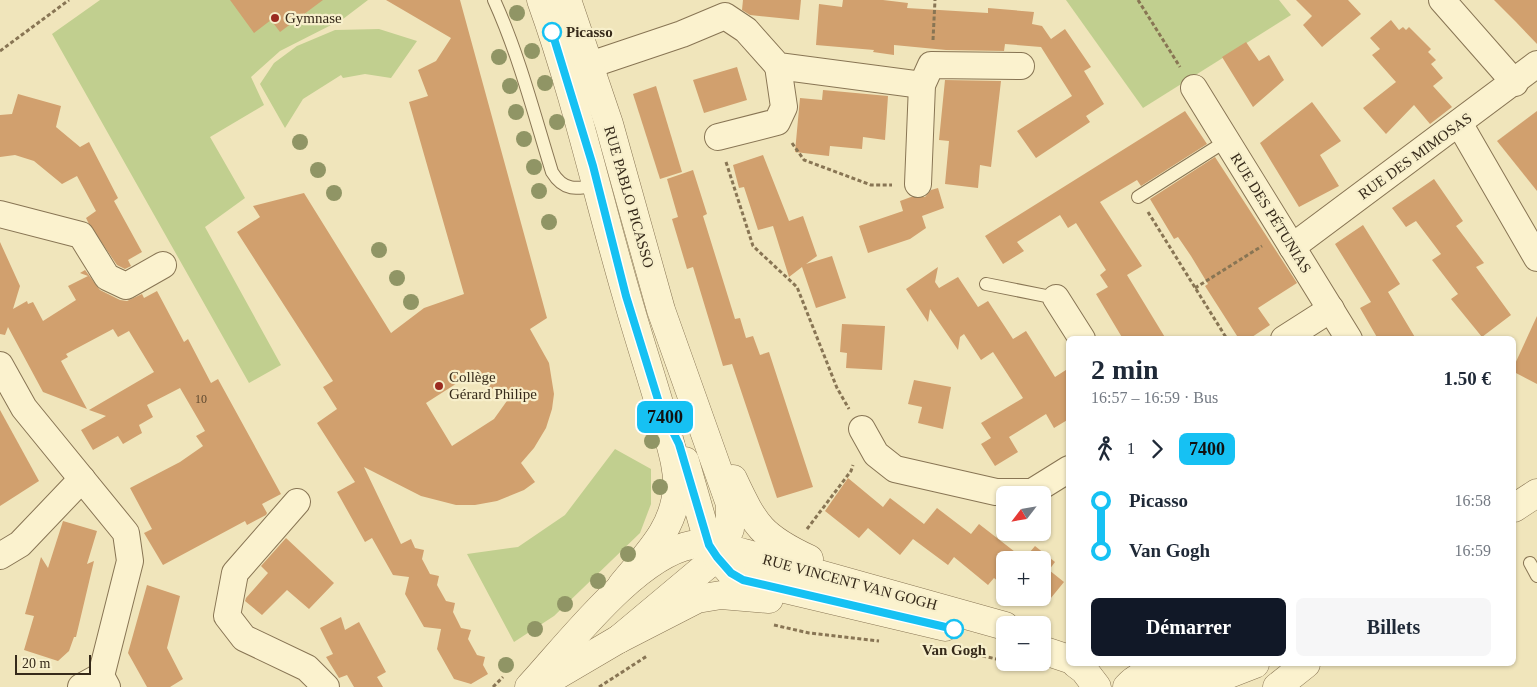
<!DOCTYPE html>
<html lang="fr">
<meta charset="utf-8">
<style>
body{margin:0;font-family:"Times New Roman",serif;background:#f6f6f7;color:#1f2937;height:100vh;display:flex;flex-direction:column;font-size:19px;white-space:nowrap}
*{box-sizing:border-box;margin:0}
p{font-size:16px;color:#747a83}
.icon{flex:none;width:28px;height:28px;fill:none;stroke:currentColor;stroke-width:2;stroke-linecap:round;stroke-linejoin:round}
.map{position:relative;flex:1;overflow:hidden}
.side{position:absolute;left:1066px;top:336px;width:450px;height:330px;display:flex;flex-direction:column;background:#fff;border-radius:8px;box-shadow:0 1px 4px #0004}
.side>*{flex:none}
.badge{padding:0 10px;border-radius:8px;font-size:18px;line-height:32px}
.needle{width:32px;rotate:239deg}
.tools{position:absolute;left:996px;top:486px;display:grid;gap:10px}
.tools a{display:grid;place-items:center;width:55px;height:55px;border-radius:8px;background:#fff;box-shadow:0 1px 4px #0004;font-size:25px}
.scale{position:absolute;left:15px;bottom:12px;width:76px;box-sizing:border-box;padding-left:5px;border:2px solid #362a1a;border-top:0;font-size:14px;line-height:18px;white-space:nowrap;color:#362a1a;-webkit-text-stroke:4px #f7efcb;paint-order:stroke}
.map>.badge{position:absolute;translate:-50% -50%;box-shadow:0 0 0 2px #fff}
.legs{display:flex;align-items:center;gap:8px;height:55px;padding:0 25px;font-size:16px}
.legs p{margin-inline-start:auto}
.head{display:flex;align-items:center;justify-content:space-between;height:85px;padding:0 25px}
h1{font-size:28px;font-weight:800;line-height:38px}
.cta{display:flex;gap:10px;margin-top:auto;padding:10px 25px}
.cta a{flex:1;height:58px;border-radius:8px;background:#111827;color:#fff;font-size:20px;font-weight:800;line-height:58px;text-align:center}
.cta a+a{background:#f6f6f7;color:#1f2937}
ul{padding:0 25px;list-style:none}
li{display:flex;align-items:center;gap:18px;height:50px;font-size:19px}
li i{display:grid;place-items:center;width:8px;height:100%;margin:0 6px;background:currentColor}
li i::after{content:'';width:12px;height:12px;margin:-6px;border:4px solid;border-radius:50%;background:#fff}
li p{margin-inline-start:auto}
li:first-child i{background:linear-gradient(#0000 50%,currentColor 0)}
li:last-child i{background:linear-gradient(currentColor 50%,#0000 0)}
.map>svg:first-child{display:block}
.green{fill:#c1cf8f}
.building{fill:#d1a06e;fill-rule:evenodd}
.lines{fill:none;stroke-linecap:round;stroke-linejoin:round}
.service-casing{stroke:#887554;stroke-width:14}
.minor-casing{stroke:#887554;stroke-width:28}
.tertiary-casing{stroke:#887554;stroke-width:29}
.path{stroke:#887554;stroke-width:3;stroke-dasharray:4 2.5;stroke-linecap:butt}
.service{stroke:#fbf2ce;stroke-width:12}
.minor{stroke:#fbf2ce;stroke-width:26}
.tertiary{stroke:#fbf2ce;stroke-width:28}
.tree{fill:#909565}
.line-1-casing{stroke:#fff;stroke-width:11}
.line-1{stroke:#16c1f3;stroke-width:8}
.poi-dot{fill:#9b2b20;stroke:#f7efcb;stroke-width:2}
.stop-1-dot{fill:#fff;stroke:#16c1f3;stroke-width:2.5}
.labels{text-anchor:middle;stroke-width:4.5;stroke-linejoin:round;paint-order:stroke}
.number-label{font-size:12px;fill:#5d482f}
.poi-label{font-size:15px;fill:#362a1a;stroke:#f7efcb;text-anchor:start}
.stop-label{font-size:15px;font-weight:bold;fill:#362a1a;stroke:#f7efcb;text-anchor:start}
.street-label{font-size:15px;fill:#362a1a;stroke:#f7efcb}
</style>
<div class="map">
<svg width="1537" height="687" viewBox="0 0 1537 687">
<rect width="100%" height="100%" fill="#f0e5bb"/>
<!-- green -->
<g class="green">
<path d="M100,0H368L343,19L280,51L251,77L264,105L210,137L245,198L205,227L281,365L249,383L52,34Z"/>
<path d="M1066,0H1279L1291,15L1143,108Z"/>
<path d="M379,29L417,41L391,78L365,74L343,78L341,75L303,99L285,128L260,84L274,63L297,46L335,30Z"/>
<path d="M615,449L651,469V504L640,533L554,616L514,642L467,554L518,547L565,515Z"/>
</g>
<!-- building -->
<g class="building">
<path d="M230,0H323L280,32L271,20L254,33Z"/>
<path d="M386,0H460L547,318L530,329L549,363L554,394L552,409L546,428L534,448L521,463L535,482L524,490L497,501L475,505H456L421,496L364,467L401,544L411,539L415,548L424,550L422,559L430,574L439,576L437,585L446,601L455,603L453,612L461,628L471,630L468,639L477,655L485,657L483,665L488,674L471,684L454,679L437,649L441,629L424,627L405,594L409,577L393,575L372,538L365,542L337,492L355,482L317,423L337,409L323,387L333,381L237,232L260,217L253,206L304,193L391,333L424,308L464,294L409,102L428,96L418,70L436,61L451,38ZM476,371L484,384L509,398L494,419L452,446L426,403Z"/>
<path d="M743,0H801L799,20L750,15L742,10Z"/>
<path d="M843,0H883L908,3L907,8L988,13V8L1034,12L1032,24L1042,26L1051,39L1065,29L1091,67L1084,71L1104,104L1086,116L1090,122L1036,158L1017,131L1072,96L1041,47L1005,44L1004,51L946,50L894,45V55L873,52L874,50L816,45L819,4L842,7Z"/>
<path d="M1296,0H1348L1361,14L1322,47L1303,25L1312,16Z"/>
<path d="M1494,0H1537V44L1516,22Z"/>
<path d="M1391,20L1399,30L1403,27L1406,30L1409,27L1431,49L1428,52L1436,60L1431,64L1443,78L1433,86L1452,107L1430,124L1414,105L1386,134L1363,108L1396,82L1372,55L1380,49L1370,38Z"/>
<path d="M1246,42L1259,61L1269,55L1284,80L1253,107L1222,57Z"/>
<path d="M737,67L747,100L704,113L693,80Z"/>
<path d="M945,80L1001,81L991,167L980,165L978,188L945,184L949,141L939,140Z"/>
<path d="M656,86L682,172L660,179L633,94Z"/>
<path d="M823,90L888,96L885,140L863,137L862,149L830,146L829,156L795,152L800,98L822,100Z"/>
<path d="M18,94L61,106L56,127L80,147L89,142L118,198L114,201L142,252L128,260L131,266L125,269L117,265L89,224L86,218L96,211L77,176L62,184L34,161L15,155L0,157V115L12,114Z"/>
<path d="M1312,102L1341,141L1320,155L1339,186L1299,207L1260,143Z"/>
<path d="M1185,111L1207,144L1141,186L1137,180L1100,202L1142,266L1127,275L1166,339H1123L1096,294L1108,287L1100,275L1106,270L1076,223L1068,228L1060,215L1017,242L1024,251L1003,264L985,236Z"/>
<path d="M1537,111V191L1497,141Z"/>
<path d="M763,155L789,221L803,216L817,256L806,264L832,256L846,298L816,308L802,267L789,277L773,226L758,230L744,187L739,188L733,165Z"/>
<path d="M1215,157L1297,283L1258,308L1270,325L1249,339H1239L1205,286L1208,284L1191,256L1178,237L1174,239L1150,199Z"/>
<path d="M693,170L707,214L703,216L735,319L740,318L746,338L753,336L760,355L769,352L813,487L777,498L732,364L723,366L693,267L687,269L672,219L678,217L667,179Z"/>
<path d="M1434,179L1463,221L1456,226L1484,263L1476,267L1511,315L1482,337L1451,299L1458,294L1432,260L1441,254L1416,221L1406,227L1392,208Z"/>
<path d="M938,188L944,208L922,216L926,228L910,239L868,253L859,226L903,211L900,201L911,197H925L931,190Z"/>
<path d="M1363,225L1400,284L1388,292L1416,339H1378L1360,308L1371,302L1335,244Z"/>
<path d="M0,242L20,286L13,309L27,301L28,304L33,302L43,321L76,300L68,286L88,276L80,273L85,270L100,290L120,300L127,301L142,294L144,298L157,291L184,342L188,339L211,383L218,379L281,494L262,504L267,513L266,515L247,525L245,521L163,565L144,533L152,529L130,488L180,462L203,446L196,436L205,431L180,388L147,405L153,417L139,425L142,433L123,444L118,436L93,450L81,430L106,416L89,410L154,372L129,331L118,337L113,329L66,354L68,357L61,361L87,409L43,392L8,327L5,335L0,334Z"/>
<path d="M938,267L935,282L939,288L958,277L978,307L988,301L1013,339L1026,331L1055,377L1069,368V419L1054,428L1046,414L1009,437L1018,452L995,466L981,444L991,438L981,423L1023,398L993,352L981,360L964,334L960,337L958,350L930,309L928,322L906,289Z"/>
<path d="M1537,316V384L1514,372V366Z"/>
<path d="M842,324L885,326L882,370L846,368L847,353L840,352Z"/>
<path d="M914,380L951,387L943,429L918,423L922,407L908,404Z"/>
<path d="M0,410L39,481L0,506Z"/>
<path d="M848,478L883,507L890,498L924,524L937,508L971,534L979,524L1024,559L1035,546L1055,562L1049,570L1064,582L1046,604L1038,598H1042V560H1005V585L1004,586L994,578L988,585L954,557L948,565L913,539L900,555L868,528L859,538L825,511Z"/>
<path d="M63,521L97,531L87,564L94,561L76,637H74L69,651L58,661L24,650L34,616L25,614L41,557L48,568Z"/>
<path d="M286,538L334,583L309,609L287,590L262,615L245,601L246,598L268,573L261,566Z"/>
<path d="M147,585L180,596L167,648L183,679L170,687H147L128,653Z"/>
<path d="M341,617L345,630L359,622L386,672L377,677L383,687H354L347,675L339,678L326,657L333,654L320,628Z"/>
</g>
<g class="lines">
<!-- service casing -->
<g class="service-casing">
<g id="service">
<path d="M494,0C519,55 534,114 552,172C564,192 577,189 598,185"/>
<path d="M1138,197L1226,141"/>
<path d="M986,284L1056,298"/>
<path d="M1530,563L1537,576"/>
</g>
</g>
<!-- minor casing -->
<g class="minor-casing">
<g id="minor">
<path d="M1442,0L1515,83"/>
<path d="M569,72L682,34L725,16L746,30L778,66L922,85"/>
<path d="M1194,88L1349,339"/>
<path d="M1459,123L1537,258"/>
<path d="M718,137L777,122L784,107L778,66"/>
<path d="M918,184L922,85L931,65L1021,66"/>
<path d="M0,214L81,235L107,277L126,286L163,265"/>
<path d="M1292,247L1537,64"/>
<path d="M1056,298L1082,339"/>
<path d="M1284,339L1331,309"/>
<path d="M0,365L24,408L126,533L130,561L101,676L107,687"/>
<path d="M862,429L876,454L895,469L996,492H1032L1069,469"/>
<path d="M297,502L235,573L227,616L244,638L307,668L326,687"/>
<path d="M0,556L20,544L82,479"/>
<path d="M81,687L101,676"/>
</g>
</g>
<!-- tertiary casing -->
<g class="tertiary-casing">
<g id="tertiary">
<path d="M541,0C576,97 598,198 627,297C639,340 653,381 665,424C670,444 678,466 677,487C675,529 646,555 621,586"/>
<path d="M567,0L609,124L661,310L730,504V529L717,557L619,639"/>
<path d="M685,461L709,545L717,557L731,573L743,579L945,627"/>
<path d="M733,479C755,526 762,537 809,559"/>
<path d="M1514,508L1537,493"/>
<path d="M1042,650L1069,659"/>
<path d="M1076,664L1084,670L1097,687"/>
<path d="M1178,676H1224L1255,664"/>
<path d="M544,683L619,639L697,599L721,595L769,599"/>
<path d="M529,687C568,645 635,556 691,545C707,542 728,549 744,553L1005,626"/>
<path d="M1127,687C1146,666 1171,672 1192,686"/>
<path d="M1277,687L1306,664"/>
</g>
</g>
<!-- path -->
<g class="path">
<path d="M1138,0L1180,67"/>
<path d="M933,40L935,0"/>
<path d="M0,51L69,0"/>
<path d="M792,143L804,160L871,185H892"/>
<path d="M726,162L753,246L797,287L837,388L849,409"/>
<path d="M1148,212L1227,339"/>
<path d="M1195,288L1262,246"/>
<path d="M807,529L851,471L853,465"/>
<path d="M774,625L809,633L879,641"/>
<path d="M957,650L1005,661"/>
<path d="M1008,662L1020,666"/>
<path d="M493,687L503,677"/>
<path d="M599,687L647,656"/>
</g>
<!-- service -->
<use href="#service" class="service"/>
<!-- minor -->
<use href="#minor" class="minor"/>
<!-- tertiary -->
<use href="#tertiary" class="tertiary"/>
</g>
<!-- trees -->
<g class="tree">
<circle cx="517" cy="13" r="8"/>
<circle cx="532" cy="51" r="8"/>
<circle cx="499" cy="57" r="8"/>
<circle cx="545" cy="83" r="8"/>
<circle cx="510" cy="86" r="8"/>
<circle cx="516" cy="112" r="8"/>
<circle cx="557" cy="122" r="8"/>
<circle cx="524" cy="139" r="8"/>
<circle cx="300" cy="142" r="8"/>
<circle cx="534" cy="167" r="8"/>
<circle cx="318" cy="170" r="8"/>
<circle cx="539" cy="191" r="8"/>
<circle cx="334" cy="193" r="8"/>
<circle cx="549" cy="222" r="8"/>
<circle cx="379" cy="250" r="8"/>
<circle cx="397" cy="278" r="8"/>
<circle cx="411" cy="302" r="8"/>
<circle cx="652" cy="441" r="8"/>
<circle cx="660" cy="487" r="8"/>
<circle cx="628" cy="554" r="8"/>
<circle cx="598" cy="581" r="8"/>
<circle cx="565" cy="604" r="8"/>
<circle cx="535" cy="629" r="8"/>
<circle cx="506" cy="665" r="8"/>
</g>
<g class="lines">
<!-- line-1 casing -->
<g class="line-1-casing">
<path id="line-1" d="M552,32L593,166L626,296L660,406L679,444L709,545L717,557L731,573L743,580L954,629"/>
</g>
<!-- line-1 -->
<use href="#line-1" class="line-1"/>
</g>
<!-- markers -->
<g class="poi-dot">
<circle cx="275" cy="18" r="5"/>
<circle cx="439" cy="386" r="5"/>
</g>
<g class="stop-1-dot">
<circle cx="552" cy="32" r="9"/>
<circle cx="954" cy="629" r="9"/>
</g>
<g class="labels">
<!-- number labels -->
<g class="number-label">
<text x="201" y="403">10</text>
</g>
<!-- poi labels -->
<g class="poi-label">
<text x="285" y="23">Gymnase</text>
<text x="449" y="382">Collège<tspan x="449" dy="17">Gérard Philipe</tspan></text>
</g>
<!-- stop labels -->
<g class="stop-label">
<text x="566" y="37">Picasso</text>
<text x="954" y="655" text-anchor="middle">Van Gogh</text>
</g>
<!-- street labels -->
<g class="street-label">
<text transform="translate(1415 156) rotate(-36)" y="5">RUE DES MIMOSAS</text>
<text transform="translate(629 197) rotate(74)" y="5">RUE PABLO PICASSO</text>
<text transform="translate(1271 213) rotate(58)" y="5">RUE DES PÉTUNIAS</text>
<text transform="translate(850 582) rotate(15)" y="5">RUE VINCENT VAN GOGH</text>
</g>
</g>
</svg>
<div class="tools">
<a><svg class="needle" viewBox="-14 -14 28 28"><path d="M0-13l5 13h-10z" fill="#e53935"/><path d="M0 13l5-13h-10z" fill="#747a83"/></svg></a>
<a>+</a>
<a>−</a>
</div>
<div class="scale">20 m</div>
<b class="badge" style="left:665px;top:417px;background:#16c1f3;color:#111">7400</b>
<section class="side">
<div class="head"><div><h1>2 min</h1><p>16:57 – 16:59 · Bus</p></div><b>1.50 €</b></div>
<div class="legs"><svg class="icon" aria-label="walk" viewBox="0 0 24 24"><circle cx="13" cy="4" r="2"/><path d="M13 8l-2 6 4 7M11 14l-3 7M7 12l3-4h3l4 4"/></svg>1<svg class="icon" aria-label="forward" viewBox="0 0 24 24"><path d="M9 5l7 7-7 7"/></svg><b class="badge" style="background:#16c1f3;color:#111">7400</b></div>
<ul>
<li><i style="color:#16c1f3"></i><b>Picasso</b><p>16:58</p></li>
<li><i style="color:#16c1f3"></i><b>Van Gogh</b><p>16:59</p></li>
</ul>
<div class="cta"><a>Démarrer</a><a>Billets</a></div>
</section>
</div>
